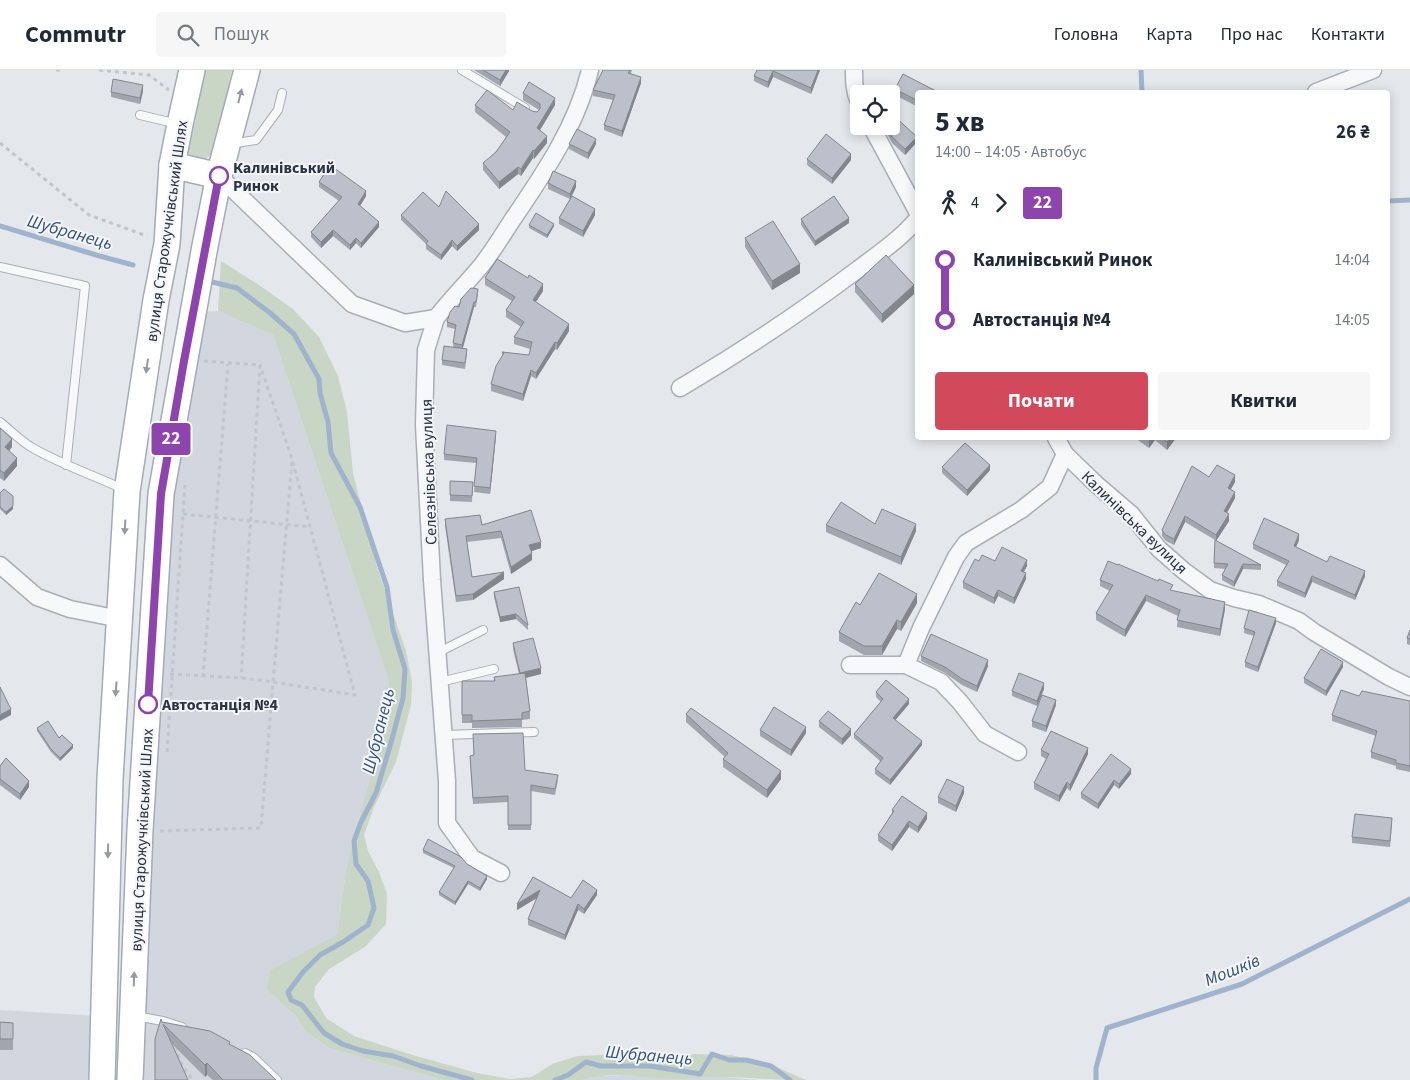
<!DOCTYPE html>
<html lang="uk">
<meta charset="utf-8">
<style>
body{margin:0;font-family:"Source Sans 3",sans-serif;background:#f6f6f7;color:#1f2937;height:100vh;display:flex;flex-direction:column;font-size:19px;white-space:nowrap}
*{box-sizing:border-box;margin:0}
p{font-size:16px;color:#747a83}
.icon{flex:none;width:28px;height:28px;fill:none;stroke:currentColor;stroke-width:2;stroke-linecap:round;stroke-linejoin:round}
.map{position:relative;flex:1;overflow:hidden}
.side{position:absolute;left:915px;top:20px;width:475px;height:350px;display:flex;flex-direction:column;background:#fff;border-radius:5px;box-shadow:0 2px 12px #0003}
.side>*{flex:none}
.badge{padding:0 10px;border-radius:4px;font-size:18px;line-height:32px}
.tools{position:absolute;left:850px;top:15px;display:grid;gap:10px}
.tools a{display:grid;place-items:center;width:50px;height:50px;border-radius:5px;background:#fff;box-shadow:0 2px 12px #0003;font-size:25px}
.map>.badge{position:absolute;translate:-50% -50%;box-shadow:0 0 0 2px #fff}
.legs{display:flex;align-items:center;gap:8px;height:55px;padding:0 20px;font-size:16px}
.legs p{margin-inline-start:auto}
.summary{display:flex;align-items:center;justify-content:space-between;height:85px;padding:0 20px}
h1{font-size:28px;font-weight:700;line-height:38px}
.button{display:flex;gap:10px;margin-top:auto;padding:10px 20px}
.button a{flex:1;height:58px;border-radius:5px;background:#d1495b;color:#fff;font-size:20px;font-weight:700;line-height:58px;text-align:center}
.button a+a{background:#f6f6f7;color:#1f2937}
ul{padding:0 20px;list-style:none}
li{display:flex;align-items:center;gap:18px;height:60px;font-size:19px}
li i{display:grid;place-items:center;width:8px;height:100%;margin:0 6px;background:currentColor}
li i::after{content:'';width:12px;height:12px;margin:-6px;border:4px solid;border-radius:50%;background:#fff}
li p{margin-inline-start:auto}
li:first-child i{background:linear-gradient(#0000 50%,currentColor 0)}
li:last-child i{background:linear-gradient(currentColor 50%,#0000 0)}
header{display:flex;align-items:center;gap:30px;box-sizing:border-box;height:70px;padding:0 25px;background:#fff;border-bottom:1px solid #e0e1e3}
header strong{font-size:24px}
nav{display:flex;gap:28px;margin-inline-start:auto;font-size:18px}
.search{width:350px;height:45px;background:#f6f6f7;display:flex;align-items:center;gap:12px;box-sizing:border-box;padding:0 18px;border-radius:5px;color:#747a83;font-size:19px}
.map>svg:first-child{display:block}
.built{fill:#d2d6de}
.green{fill:#c9d6c5}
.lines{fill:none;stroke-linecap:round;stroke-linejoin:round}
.stream{stroke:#9fb4cc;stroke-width:5}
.service-casing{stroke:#a9aeb7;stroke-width:10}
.minor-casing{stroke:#a9aeb7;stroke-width:19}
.primary-casing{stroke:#a3abb8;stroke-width:28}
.path{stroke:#c2c5cb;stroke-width:3;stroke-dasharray:4 4;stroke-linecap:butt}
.service{stroke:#f7f8fa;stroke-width:8}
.minor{stroke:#f7f8fa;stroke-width:16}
.primary{stroke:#fff;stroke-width:25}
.wall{fill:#a1a5ae}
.shaded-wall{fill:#83868d}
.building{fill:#bbc0ca;stroke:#83868d}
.oneway{fill:#959aa2}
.line-1-casing{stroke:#fff;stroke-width:11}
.line-1{stroke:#8e44ad;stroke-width:8}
.stop-1-dot{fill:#fff;stroke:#8e44ad;stroke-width:2.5}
.labels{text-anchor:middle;stroke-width:4;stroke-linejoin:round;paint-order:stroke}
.stop-label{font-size:16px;font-weight:bold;fill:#2b3445;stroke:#f4f6f9;text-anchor:start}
.street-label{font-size:16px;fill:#2b3445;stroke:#f4f6f9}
.water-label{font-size:18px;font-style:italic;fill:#34527a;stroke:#f4f6f9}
</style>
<header>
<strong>Commutr</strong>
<div class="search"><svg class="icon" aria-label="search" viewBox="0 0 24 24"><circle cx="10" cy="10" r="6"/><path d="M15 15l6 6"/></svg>Пошук</div>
<nav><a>Головна</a><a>Карта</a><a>Про нас</a><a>Контакти</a></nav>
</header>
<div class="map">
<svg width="1410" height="1010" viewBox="0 0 1410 1010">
<rect width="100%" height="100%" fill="#e4e7ec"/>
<!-- built -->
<g class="built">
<path d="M218,241L273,265L389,611L383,660L347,794L337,866L270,900L266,919L296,946L306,962L329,978L443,1010H125L185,243Z"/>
<path d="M0,940L98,946L95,1010H0Z"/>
<path d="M636,1005L671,1009L724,1007L758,1010H582L596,1006Z"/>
</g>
<!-- green -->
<g class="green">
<path d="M199,0H232L214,82C205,91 199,92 188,86L185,75Z"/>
<path d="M221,191L259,215L293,239L319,267L338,306L347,342L353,403L377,497L406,581L412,612L411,635L396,692L374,737L364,765L368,781L379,802L387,824L386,854L366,876L328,900L315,917L314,927L326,948L354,966L409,984L477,1003L510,1009L532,1007L552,994L578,986L602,985L644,991L675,993L693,984L731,985L772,995L806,1010C779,1010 753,1008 726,1007C708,1007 690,1009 673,1009C641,1008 614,1000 582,1010H443L329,978L306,962L296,946L266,919L270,900L337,865L347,794L383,660L389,611L273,265L218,241Z"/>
</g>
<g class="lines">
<!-- stream -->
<g class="stream">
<path d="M1141,0L1142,22"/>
<path d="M1388,131L1410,130"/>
<path d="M0,156L96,185L133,195"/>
<path d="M212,212L237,218L269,242L294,264L319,309L320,323L328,352L331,383L360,437L387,517L393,560L405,599L403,628L390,676L376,723L361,752L354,771L356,794L368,811L374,838L368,855L343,872L320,885L303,902L288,922L291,930L302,935L324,963L342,974L363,981L393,986L421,996L472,1010"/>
<path d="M555,1010L568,1005L586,992L601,996H650L700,1004L712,984L729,990H746L771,996L790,1010"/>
<path d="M1096,1010V998L1107,958L1242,914L1410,829"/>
</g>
<!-- service casing -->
<g class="service-casing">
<g id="service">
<path d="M462,0L525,38"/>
<path d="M140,45L178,54"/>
<path d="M230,74L256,70L278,40L282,23"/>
<path d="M0,197L85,216L66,395"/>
<path d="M0,352C10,360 20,370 31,377C60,394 93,405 123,419"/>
<path d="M437,583L483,560"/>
<path d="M440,612L494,599"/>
<path d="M444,665L534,662"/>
<path d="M135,946L163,951L182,957"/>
<path d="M245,983L253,987L277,1010"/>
</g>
</g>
<!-- minor casing -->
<g class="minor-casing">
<g id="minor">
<path d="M854,0C854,11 854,21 859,32"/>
<path d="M1316,22L1373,0"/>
<path d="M871,56L918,143"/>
<path d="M219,106L352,234L405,253L436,248L426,280L424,355L432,510L447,711V753L472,788L501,803"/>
<path d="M436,248C450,230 466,214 481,196C493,181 503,164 513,149C545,102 577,55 590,0"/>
<path d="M680,318C741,282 800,243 857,200C878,184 901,169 918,148"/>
<path d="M1056,368L1065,384L1096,414L1131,444L1159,479L1184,501L1210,520L1234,528L1259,534L1299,551L1314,562L1389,607L1410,617"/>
<path d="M0,495L37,527L70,539L120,549"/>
<path d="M850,595H906"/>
<path d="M1018,682L985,664L960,632L941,612L906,595L921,558L956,487L966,473L1021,440L1050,417L1065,384"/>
</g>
</g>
<!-- primary casing -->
<g class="primary-casing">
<g id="primary">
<path d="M172,95L219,106"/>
<path d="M102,1010L110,709L127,421L156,230L167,174L172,95L180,54L192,0"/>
<path d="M130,1010L140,760L161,424L205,176L219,106L247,0"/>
</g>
</g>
<!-- path -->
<g class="path">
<path d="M56,0H63"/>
<path d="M99,0L149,5L169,20"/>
<path d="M0,73L89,145L147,166"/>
<path d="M204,291L260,295L241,608"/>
<path d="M183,444L311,457"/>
<path d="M170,604L241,608L273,612L292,392"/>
<path d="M203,607L228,294"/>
<path d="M167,682L185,414"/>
<path d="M160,761L261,758L273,612L355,625L292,389L260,295"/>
<path d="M177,976C178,991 184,999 193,1010"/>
</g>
<!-- service -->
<use href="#service" class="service"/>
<!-- minor -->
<use href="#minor" class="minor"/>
<!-- primary -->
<use href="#primary" class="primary"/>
</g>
<!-- wall -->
<g class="wall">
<path d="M474,0H509V1L500,16Z"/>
<path d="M603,0H632L631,3L641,13L622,67L604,60V55L613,30L593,26V20Z"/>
<path d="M757,0H820L811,24L773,7L768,18L754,11V6Z"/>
<path d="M895,19L936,22H918V37L895,25Z"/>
<path d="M143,21L140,34L111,27V22Z"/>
<path d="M523,23L555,35L540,60L547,73L534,89L533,88L521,106L518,104L499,119L483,100V93L496,82L506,67L475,42V35L537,42L539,40L523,30Z"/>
<path d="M885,56H891L917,72L905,85L892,73L885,60Z"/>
<path d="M569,74H596L588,89L569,79Z"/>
<path d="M807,89L851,90L832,114L807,95Z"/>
<path d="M319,112L366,126L360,136L379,157L361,178L356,173L350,180L333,166L321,178L311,167V162L339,131L319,117Z"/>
<path d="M548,113L576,117L571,128L595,145L583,167L559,154V148L570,129L548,119Z"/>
<path d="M439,137L479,160L457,181L452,176L441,190L426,179V174L401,150V145Z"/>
<path d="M801,149L849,153L815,176L801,155Z"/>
<path d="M529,155L554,156L547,168L529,158Z"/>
<path d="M745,168L800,203L772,220L745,177Z"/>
<path d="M485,208L543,221L536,232L569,261L557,280L555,279L536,309L531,306L523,331L491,321V314L502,287V282L529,285L530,279L514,274V267L521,257L506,247V240L512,231L485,215Z"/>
<path d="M855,214L914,224L882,253L855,222Z"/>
<path d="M478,224L476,237H474L463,278L467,284L465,299L442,295V290L453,277L455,259L447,257V252L459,237Z"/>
<path d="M0,358L12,377L9,381L17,396L4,411L0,408Z"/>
<path d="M496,366L490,424L474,422L476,393L444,390V384Z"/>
<path d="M1135,368H1176L1167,380L1155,370L1149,378Z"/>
<path d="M942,397L990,400L967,426L942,403Z"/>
<path d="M1209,407L1235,412L1231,419L1235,428L1227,443L1229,451L1216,471L1261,495V500L1243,499L1234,517L1222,510V505L1226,499L1214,498L1215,470L1185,452L1174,475L1166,471L1162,466V460Z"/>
<path d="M450,411L473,412L472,432L450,431Z"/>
<path d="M0,423L13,426V439L6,445L0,439Z"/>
<path d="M531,440L541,478L531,481L532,490L511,504L501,468L467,472L472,507L504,509L473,530L456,532L445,456V449L482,455Z"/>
<path d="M875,454L916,461L901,495L826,462V455Z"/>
<path d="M1299,470L1296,477L1327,492L1365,506L1355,530L1312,512L1305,528L1277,516V511L1286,495L1253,479V474Z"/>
<path d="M979,491H995L1027,496L1023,502L1026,509L1014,534L998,526L994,534L963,518V512Z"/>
<path d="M1100,510L1173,521L1225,539L1220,566L1177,557L1178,546L1146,531L1125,567L1096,550V543L1110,521L1100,516Z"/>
<path d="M494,522L528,555V560L516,549L500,552L494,527Z"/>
<path d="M917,533L901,561L897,559L882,585H864L839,571V562L860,535Z"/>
<path d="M1276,553L1258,602L1245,597V592L1254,566L1244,563V558Z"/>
<path d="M1410,560V575L1407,574V568Z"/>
<path d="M513,573L541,604L526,608L530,641V649L522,650V657L472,658V653H462V611H494V607L519,604L513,579Z"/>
<path d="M921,586L988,596L977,622L962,615L945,603L921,591Z"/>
<path d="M1343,597L1326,626L1304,613V608Z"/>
<path d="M1044,619L1037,636L1012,626V621Z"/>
<path d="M876,622L909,634L895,650L922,675L890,715L875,704V699L880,691L854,668V664L881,632L876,627Z"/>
<path d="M1359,626L1410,631V702L1396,699V696L1371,688V682L1376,666L1332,651V645Z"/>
<path d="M1056,635L1046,662L1032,657V651Z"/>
<path d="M686,644L781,709L767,728L723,697V689L725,687L686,652Z"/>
<path d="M819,651L851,665L842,675L819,657Z"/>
<path d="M37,658L73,678L60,691L51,682L37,661Z"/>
<path d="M760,660L806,663L791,686L760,666Z"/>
<path d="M473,670L525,700L558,710L555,725L531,721V760H508V732L473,734L470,691L474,686Z"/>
<path d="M1041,680L1088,684L1070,721L1067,718L1059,732L1034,719V713L1046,689L1041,686Z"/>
<path d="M0,696L29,717L20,730L0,715Z"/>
<path d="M1131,704L1119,719L1114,715L1098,739L1081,728V723Z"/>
<path d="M964,723L956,742L938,733V727Z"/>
<path d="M892,740L927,749L918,763L909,757L892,781L878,771V765L892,743Z"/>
<path d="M1392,754L1390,777L1352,773V767Z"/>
<path d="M423,780L467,794L487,809L480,821L468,814L455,835L439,825V822L454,798L423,783Z"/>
<path d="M533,807L571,828L597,825L584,844L578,840L565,870L528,855V849L537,828L517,840Z"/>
<path d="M0,952L13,953V980H0Z"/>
<path d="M162,952L230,975L276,1010H213L207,1005L205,1007L172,974Z"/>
</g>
<!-- shaded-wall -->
<g class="shaded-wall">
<path d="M506,0H509V1L500,16V10Z"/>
<path d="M818,0H820L811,24V18Z"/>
<path d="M773,1V7L768,18V12Z"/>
<path d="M641,7V13L622,67V61Z"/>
<path d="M143,15V21L140,34V28Z"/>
<path d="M555,28V35L537,65V58Z"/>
<path d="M547,66V73L534,89V81Z"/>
<path d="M917,67V72L905,85V79Z"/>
<path d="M596,69V74L588,89V83Z"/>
<path d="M533,80V88L521,106V99Z"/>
<path d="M851,84V90L832,114V108Z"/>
<path d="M518,97V104L499,119V112Z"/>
<path d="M576,111V117L570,129V124Z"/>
<path d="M366,121V126L358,139V134Z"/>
<path d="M595,139V145L583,167V161Z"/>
<path d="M849,148V153L815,176V171Z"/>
<path d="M379,152V157L361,178V173Z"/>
<path d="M479,154V160L457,181V176Z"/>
<path d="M554,154V156L547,168V165Z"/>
<path d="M333,160V166L321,178V172Z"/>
<path d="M356,168V173L350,180V175Z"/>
<path d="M452,170V176L441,190V185Z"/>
<path d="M800,194V203L772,220V211Z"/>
<path d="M543,214V221L533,236V230Z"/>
<path d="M914,215V224L882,253V244Z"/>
<path d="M474,232V237L462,280V275Z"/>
<path d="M569,254V261L557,280V273Z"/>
<path d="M555,272V279L536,309V303Z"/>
<path d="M531,300V306L523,331V324Z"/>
<path d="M496,361V366L490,424V418Z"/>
<path d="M1151,368H1155V370L1149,378V370Z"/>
<path d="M1170,368H1176L1167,380V372Z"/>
<path d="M12,369V377L5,385V377Z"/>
<path d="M17,388V396L4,411V403Z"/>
<path d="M990,395V400L967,426V420Z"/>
<path d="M1235,405V412L1228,424V418Z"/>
<path d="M1235,422V428L1224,448V441Z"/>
<path d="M13,436V439L6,445V442Z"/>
<path d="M1229,444V451L1216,471V465Z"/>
<path d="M1185,446V452L1174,475V469Z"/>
<path d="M916,454V461L901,495V487Z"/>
<path d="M1299,464V470L1294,482V476Z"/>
<path d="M541,472V478L529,482V475Z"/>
<path d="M532,483V490L511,504V497Z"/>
<path d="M1027,490V496L1021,507V501Z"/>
<path d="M1243,494V499L1234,517V512Z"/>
<path d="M1365,501V506L1355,530V525Z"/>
<path d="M504,502V509L473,530V524Z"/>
<path d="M1026,503V509L1014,534V528Z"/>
<path d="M1312,506V512L1305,528V523Z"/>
<path d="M998,520V526L994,534V528Z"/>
<path d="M917,524V533L901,561V552Z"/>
<path d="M1146,525V531L1125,567V560Z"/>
<path d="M1225,532V539L1220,566V559Z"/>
<path d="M516,544V549L500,552V547Z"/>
<path d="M1276,548V553L1258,602V597Z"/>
<path d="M897,550V559L882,585V576Z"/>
<path d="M988,590V596L977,622V616Z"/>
<path d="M1343,592V597L1326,626V621Z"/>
<path d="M541,598V604L520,609V603Z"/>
<path d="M1044,613V619L1037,636V631Z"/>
<path d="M909,629V634L893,653V648Z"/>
<path d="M1056,630V635L1046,662V656Z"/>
<path d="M11,639V645L0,651V645Z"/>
<path d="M806,657V663L791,686V680Z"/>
<path d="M851,659V665L842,675V669Z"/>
<path d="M922,671V675L890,715V710Z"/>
<path d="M73,675V678L60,691V688Z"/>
<path d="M1088,678V684L1070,721V715Z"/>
<path d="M1131,699V704L1119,719V714Z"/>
<path d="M781,701V709L767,728V720Z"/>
<path d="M1114,710V715L1098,739V734Z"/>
<path d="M29,711V717L20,730V724Z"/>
<path d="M1067,712V718L1059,732V726Z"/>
<path d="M964,717V723L956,742V736Z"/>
<path d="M927,743V749L918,763V757Z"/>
<path d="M909,751V757L892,781V775Z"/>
<path d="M487,806V809L480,821V818Z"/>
<path d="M468,811V814L455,835V832Z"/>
<path d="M540,820V826L517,840V834Z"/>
<path d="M597,820V825L584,844V839Z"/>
<path d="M578,834V840L565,870V865Z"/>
<path d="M207,993V1005L205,1007V995Z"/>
</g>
<!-- building -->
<g class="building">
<path d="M483,0H506L500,10Z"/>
<path d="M603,0H630L628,3L641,7L622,61L604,55L615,25L593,20Z"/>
<path d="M757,0H818L811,18L773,1L768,12L754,6Z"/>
<path d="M903,4L936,21L935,22H918V31L895,19Z"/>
<path d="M113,9L143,15L140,28L111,22Z"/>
<path d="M529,12L555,28L537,58L547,66L534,81L533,80L521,99L518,97L499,112L483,93L496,82L510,62L475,35L487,20L513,40L517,32L532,41L537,42L540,39V34L523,23Z"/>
<path d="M893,45L917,67L905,79L892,67L886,56H891V47Z"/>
<path d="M577,59L596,69L588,83L569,74Z"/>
<path d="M826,64L851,84L832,108L807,89Z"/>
<path d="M330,95L366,121L358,134L379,152L361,173L356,168L350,175L333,160L321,172L311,162L342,127L319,112Z"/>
<path d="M553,101L576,111L570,124L548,113Z"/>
<path d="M446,121L479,154L457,176L452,170L441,185L426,174L428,171L401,145L423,122L439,137Z"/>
<path d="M572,126L595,139L583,161L559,148Z"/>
<path d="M834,126L849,148L815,171L801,149Z"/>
<path d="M536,143L554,154L547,165L529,155Z"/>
<path d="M773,151L800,194L772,211L745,168Z"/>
<path d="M886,185L914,215L882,244L855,214Z"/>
<path d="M497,189L528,208L529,205L543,214L533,230L569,254L557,273L555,272L536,303L531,300L523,324L491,314L496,296L504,283L502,282L529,285L532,272L514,267L524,252L506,240L515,227L485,208Z"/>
<path d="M471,218L478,219L476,232H474L462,275L453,273L456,255L447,252L450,242L455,236L459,237L461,229Z"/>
<path d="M444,276L467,279L465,293L442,290Z"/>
<path d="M447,355L496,361L490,418L474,416L477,388L444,384Z"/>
<path d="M0,358L12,369L5,377L17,388L4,403L0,400Z"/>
<path d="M1162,368H1170L1167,372Z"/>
<path d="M965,373L990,395L967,420L942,397Z"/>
<path d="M1217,395L1235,405L1228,418L1235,422L1224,441L1229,444L1216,465L1185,446L1174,469L1166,465L1162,460L1192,396L1209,407Z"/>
<path d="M450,411L473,412L472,426L450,425Z"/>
<path d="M4,419L13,426V436L6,442L0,437V423Z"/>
<path d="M841,432L875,454L882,439L916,454L901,487L826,455Z"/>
<path d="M531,440L541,472L529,475L532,483L511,497L501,461L466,466L472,507L504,502L473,524L456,526L445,449L480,445L482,455Z"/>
<path d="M1264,448L1299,464L1294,476L1327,492L1330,486L1365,501L1355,525L1312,506L1305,523L1277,511L1289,491L1253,474Z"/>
<path d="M1215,470L1261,495L1243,494L1234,512L1222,505L1228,494L1214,493Z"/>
<path d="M1002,477L1027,490L1021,501L1026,503L1014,528L998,520L994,528L963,512L975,489L979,491L982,485L995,491Z"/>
<path d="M1108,491L1118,495V494L1158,511L1159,509L1173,515L1170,520L1225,532L1220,559L1177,550L1180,540L1146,525L1125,560L1096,543L1113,515L1100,510Z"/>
<path d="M879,503L917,524L901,552L897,550L882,576H864L839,562L856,532L860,535Z"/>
<path d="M519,517L528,555L516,544L500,547L494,522Z"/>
<path d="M1249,540L1276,548L1258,597L1245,592L1255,562L1244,558Z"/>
<path d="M1410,560V569L1407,568Z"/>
<path d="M931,564L988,590L977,616L962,609L945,597L921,586Z"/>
<path d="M533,568L541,598L520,603L513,573Z"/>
<path d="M1321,579L1343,592L1326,621L1304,608Z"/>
<path d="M525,603L530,641L522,643V649L472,651V645H462V611H495L494,607Z"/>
<path d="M1019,603L1044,613L1037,631L1012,621Z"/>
<path d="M886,610L909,629L893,648L922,671L890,710L875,699L883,688L854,664L883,629L876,622Z"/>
<path d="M0,617L11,639L0,645Z"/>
<path d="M1341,620L1359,626L1362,621L1410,631V696L1396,693V690L1371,682L1377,661L1332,645Z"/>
<path d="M1042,625L1056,630L1046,656L1032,651Z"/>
<path d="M774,637L806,657L791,680L760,660Z"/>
<path d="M691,638L781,701L767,720L723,689L728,683L686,644Z"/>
<path d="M828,641L851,659L842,669L819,651Z"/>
<path d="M48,651L59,668L62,665L73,675L60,688L51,679L37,658Z"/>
<path d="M1051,661L1088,678L1070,715L1067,712L1059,726L1034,713L1049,684L1041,680Z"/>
<path d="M523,663L525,700L558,705L555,719L531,715V755H508V726L473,728L470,686L474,685L473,664Z"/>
<path d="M1111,684L1131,699L1119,714L1114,710L1098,734L1081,723Z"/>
<path d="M6,688L29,711L20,724L0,709V696Z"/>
<path d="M947,709L964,717L956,736L938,727Z"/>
<path d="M902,726L927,743L918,757L909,751L892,775L878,765L894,741L892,740Z"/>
<path d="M1355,744L1392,748L1390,771L1352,767Z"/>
<path d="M428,769L461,787L467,794L487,806L480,818L468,811L455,832L439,822L455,796L423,780Z"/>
<path d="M533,807L571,828L583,810L597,820L584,839L578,834L565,865L528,849L540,820L517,834Z"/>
<path d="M161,949L162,952L210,961L230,972L229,974L250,985L276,1010H223L207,993L205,995L163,954L188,1010H155V969Z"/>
<path d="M0,952L13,953V969H0Z"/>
</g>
<!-- one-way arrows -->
<defs><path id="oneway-solid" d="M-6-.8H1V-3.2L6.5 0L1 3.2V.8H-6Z" transform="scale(1.25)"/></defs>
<g class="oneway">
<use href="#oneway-solid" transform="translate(240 26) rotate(-76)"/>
<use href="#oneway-solid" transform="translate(147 296) rotate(98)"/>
<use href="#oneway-solid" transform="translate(125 457) rotate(93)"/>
<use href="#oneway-solid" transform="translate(116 619) rotate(94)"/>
<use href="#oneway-solid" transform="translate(108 781) rotate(91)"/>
<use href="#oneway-solid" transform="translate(134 909) rotate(-88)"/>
</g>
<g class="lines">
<!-- line-1 casing -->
<g class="line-1-casing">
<path id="line-1" d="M148,634L161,424L184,291L219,106"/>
</g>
<!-- line-1 -->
<use href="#line-1" class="line-1"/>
</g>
<!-- markers -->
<g class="stop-1-dot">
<circle cx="219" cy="106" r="9"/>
<circle cx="148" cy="634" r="9"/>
</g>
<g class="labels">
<!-- stop labels -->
<g class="stop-label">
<text x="233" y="103">Калинівський<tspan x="233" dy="18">Ринок</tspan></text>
<text x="162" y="640">Автостанція №4</text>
</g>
<!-- street labels -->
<g class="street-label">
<text transform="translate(166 161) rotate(-82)" y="6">вулиця Старожучківський Шлях</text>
<text transform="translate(428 402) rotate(-92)" y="6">Селезнівська вулиця</text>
<text transform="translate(1135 452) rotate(44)" y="6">Калинівська вулиця</text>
<text transform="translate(141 770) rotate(-87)" y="6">вулиця Старожучківський Шлях</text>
</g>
<!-- water labels -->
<g class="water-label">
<text transform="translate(70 162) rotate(16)" y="6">Шубранець</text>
<text transform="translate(378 661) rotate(-76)" y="6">Шубранець</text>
<text transform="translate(1232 900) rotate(-22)" y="6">Мошків</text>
<text transform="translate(649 985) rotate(5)" y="6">Шубранець</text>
</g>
</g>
</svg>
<div class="tools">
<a><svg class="icon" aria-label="locate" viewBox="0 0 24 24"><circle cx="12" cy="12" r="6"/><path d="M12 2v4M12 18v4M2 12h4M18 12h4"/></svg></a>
</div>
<b class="badge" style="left:171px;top:369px;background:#8e44ad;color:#fff">22</b>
<section class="side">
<div class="summary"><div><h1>5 хв</h1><p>14:00 – 14:05 · Автобус</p></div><b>26 ₴</b></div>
<div class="legs"><svg class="icon" aria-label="walk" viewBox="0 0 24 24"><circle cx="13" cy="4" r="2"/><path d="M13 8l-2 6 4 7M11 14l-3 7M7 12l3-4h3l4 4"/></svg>4<svg class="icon" aria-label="forward" viewBox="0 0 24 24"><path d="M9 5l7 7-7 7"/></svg><b class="badge" style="background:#8e44ad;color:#fff">22</b></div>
<ul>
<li><i style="color:#8e44ad"></i><b>Калинівський Ринок</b><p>14:04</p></li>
<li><i style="color:#8e44ad"></i><b>Автостанція №4</b><p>14:05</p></li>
</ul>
<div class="button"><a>Почати</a><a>Квитки</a></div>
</section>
</div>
